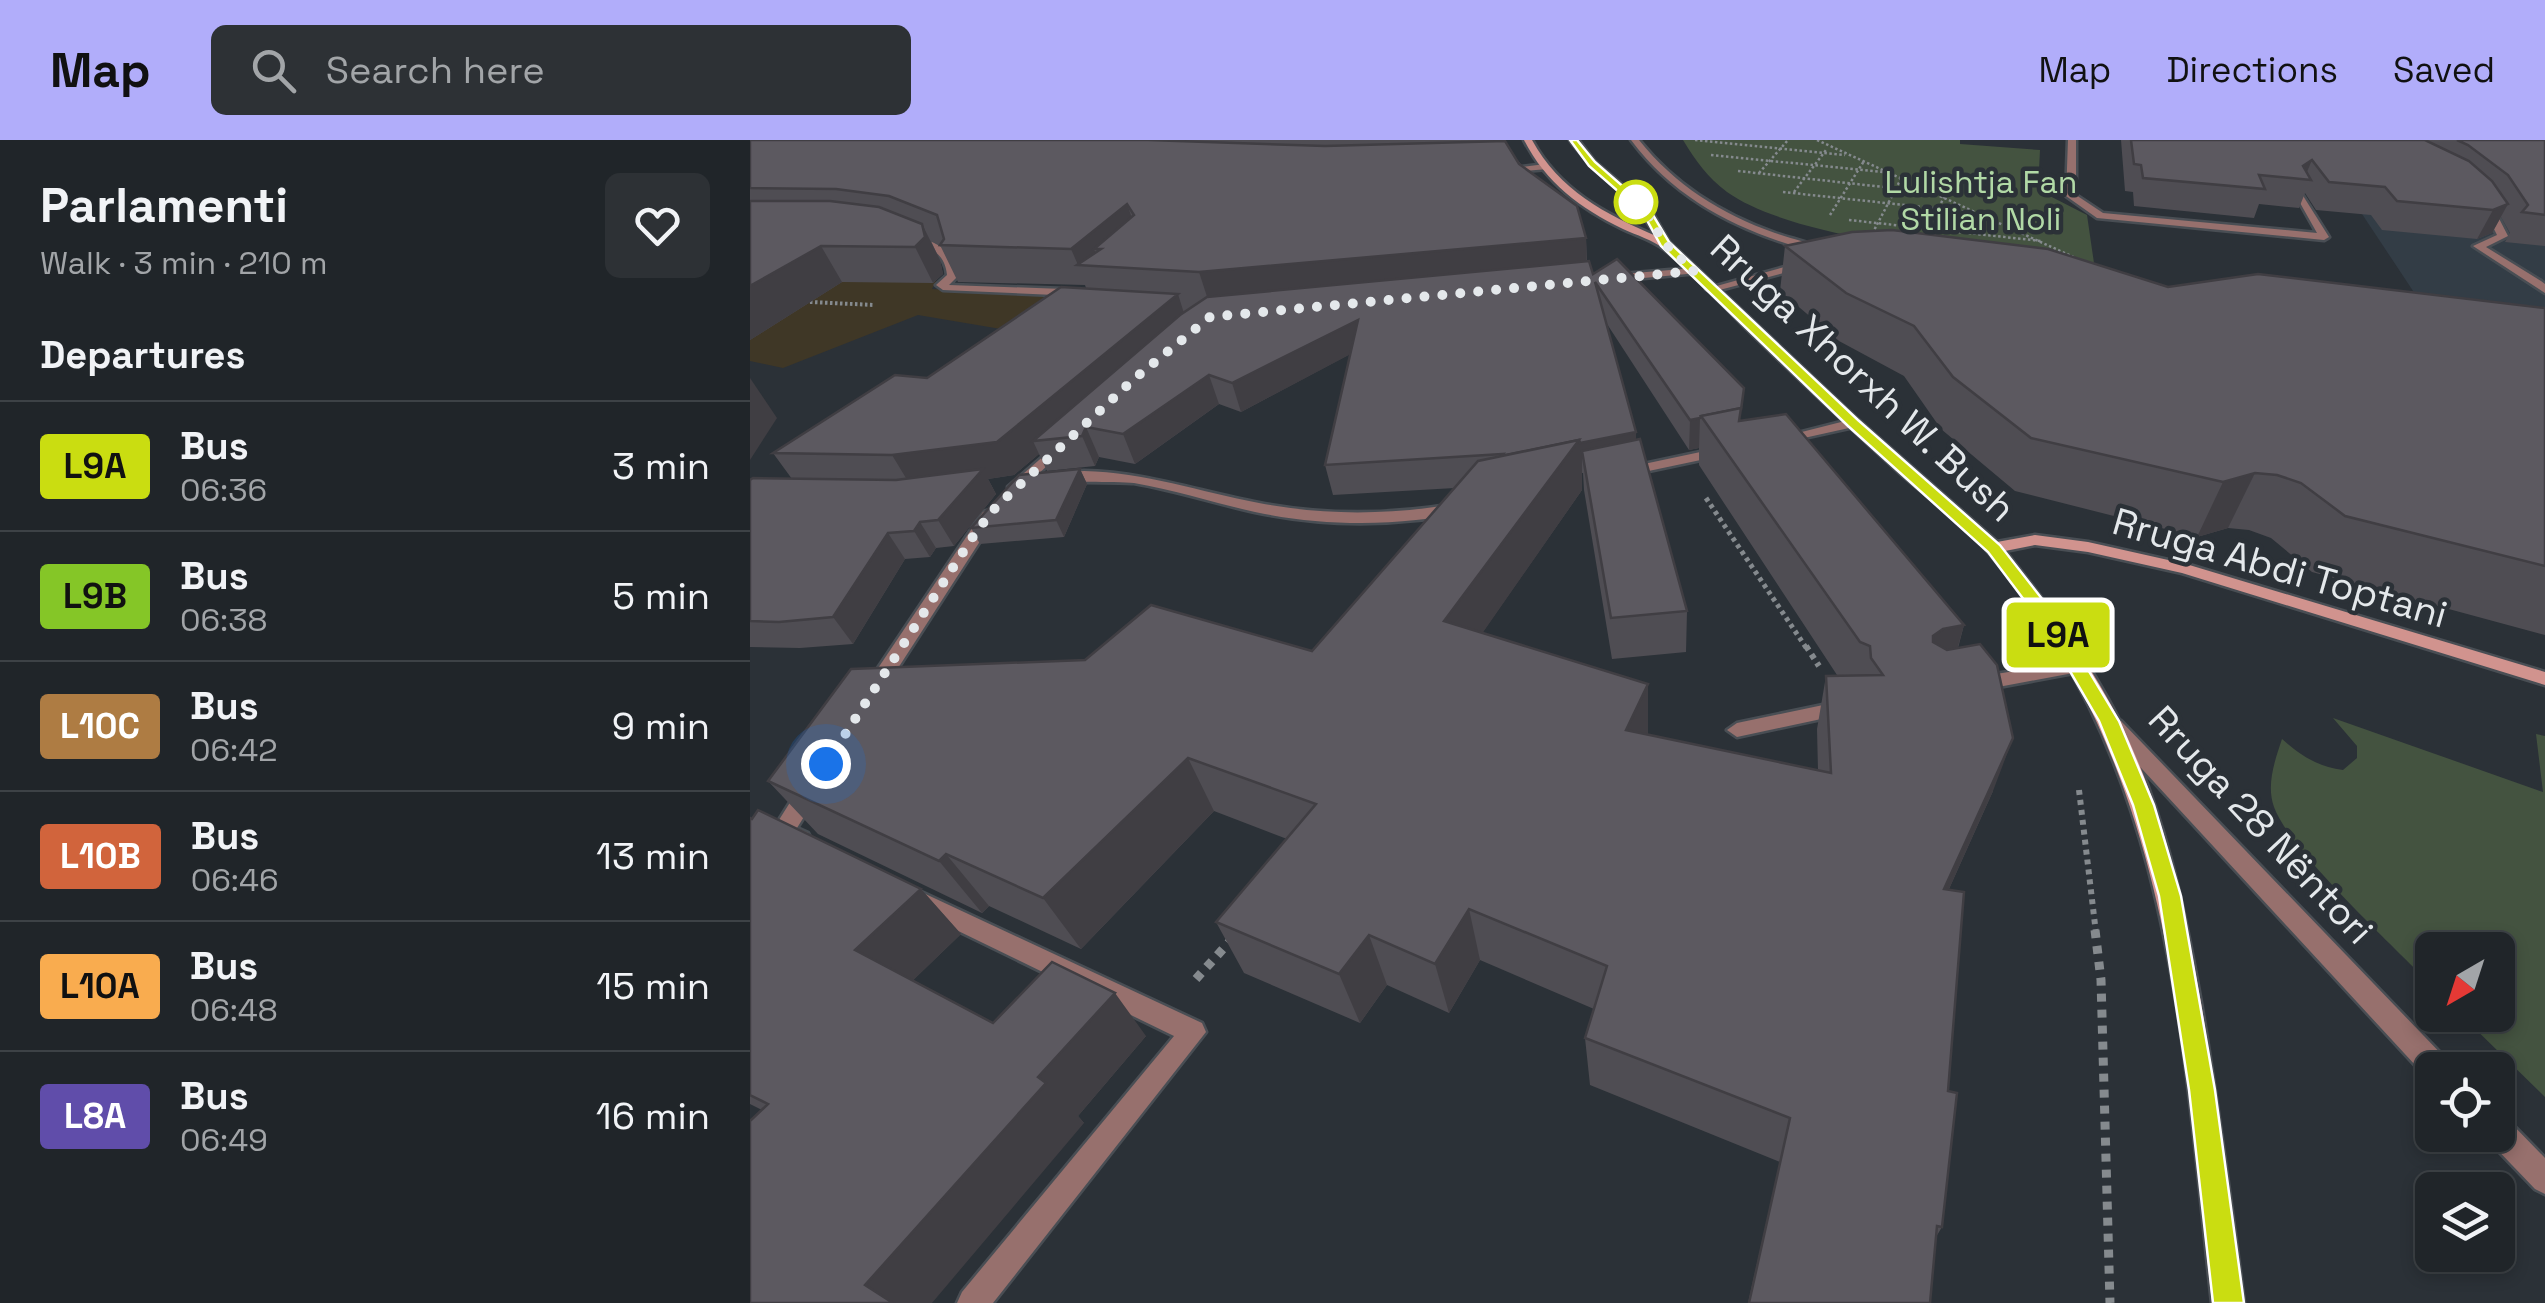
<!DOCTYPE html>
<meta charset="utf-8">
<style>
body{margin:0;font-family:"Space Grotesk",sans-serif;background:#2d3135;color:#f1f3f6;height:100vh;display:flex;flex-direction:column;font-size:38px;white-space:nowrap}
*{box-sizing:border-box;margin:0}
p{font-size:32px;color:#a2a5a8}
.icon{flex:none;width:55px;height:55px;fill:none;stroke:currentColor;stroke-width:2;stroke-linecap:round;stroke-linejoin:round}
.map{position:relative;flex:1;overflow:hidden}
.details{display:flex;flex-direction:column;background:#202529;width:750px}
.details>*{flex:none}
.badge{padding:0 20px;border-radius:8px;font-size:35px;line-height:65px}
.needle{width:65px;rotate:219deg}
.tools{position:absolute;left:1665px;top:792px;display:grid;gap:20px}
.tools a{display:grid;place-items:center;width:100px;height:100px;border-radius:15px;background:#202529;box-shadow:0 5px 15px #0003,0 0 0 2px #3d4246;font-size:50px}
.you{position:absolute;width:50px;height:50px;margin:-25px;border:8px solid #fff;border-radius:50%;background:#1a73e8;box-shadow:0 0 0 15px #1a73e833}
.map>.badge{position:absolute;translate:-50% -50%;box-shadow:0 0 0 5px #fff}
h2{padding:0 40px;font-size:38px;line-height:90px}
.round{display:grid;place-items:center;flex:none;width:105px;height:105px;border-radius:15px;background:#2d3135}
.overview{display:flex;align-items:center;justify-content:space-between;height:170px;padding:0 40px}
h1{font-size:48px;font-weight:700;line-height:75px}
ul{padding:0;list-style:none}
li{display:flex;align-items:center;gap:30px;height:130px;padding:0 40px;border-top:2px solid #3d4246}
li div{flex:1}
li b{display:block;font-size:38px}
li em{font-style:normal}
li .badge{min-width:110px;font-weight:700;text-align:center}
header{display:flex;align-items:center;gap:60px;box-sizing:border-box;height:140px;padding:0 50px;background:#b1adfa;color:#111}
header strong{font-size:48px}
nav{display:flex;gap:55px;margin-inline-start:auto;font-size:35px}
.search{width:700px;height:90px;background:#2d3135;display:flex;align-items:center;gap:25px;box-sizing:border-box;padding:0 35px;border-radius:15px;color:#a2a5a8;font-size:38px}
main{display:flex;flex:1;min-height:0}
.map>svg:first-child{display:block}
.built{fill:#333d46}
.education{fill:#3f3726}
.green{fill:#445340}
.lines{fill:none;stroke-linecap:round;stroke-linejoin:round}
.service-casing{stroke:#494e54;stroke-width:5}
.pedestrian-casing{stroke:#494e54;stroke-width:5}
.minor-casing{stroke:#494e54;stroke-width:5}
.secondary-casing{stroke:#494e54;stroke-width:5}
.path-far4{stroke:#858a8e;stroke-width:2.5;stroke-dasharray:2.5 2.5;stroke-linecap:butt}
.path-far3{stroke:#858a8e;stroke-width:4;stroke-dasharray:2.5 2.5;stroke-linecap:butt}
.path-far2{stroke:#858a8e;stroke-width:5;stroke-dasharray:4 4;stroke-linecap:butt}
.path-far1{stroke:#858a8e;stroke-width:6;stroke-dasharray:5 5;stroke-linecap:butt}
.path{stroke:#858a8e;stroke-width:9;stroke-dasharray:8 8;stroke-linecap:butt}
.service{fill:#97706d;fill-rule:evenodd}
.pedestrian{fill:#97706d;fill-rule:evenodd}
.minor{fill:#97706d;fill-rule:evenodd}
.secondary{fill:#d1938e;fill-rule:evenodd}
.wall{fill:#4f4d53;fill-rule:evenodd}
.shaded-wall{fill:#403e43}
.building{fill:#5c5960;stroke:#403e43;stroke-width:2.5}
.line{fill:#cadd11;stroke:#fff;stroke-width:2.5}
.walk{stroke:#e4e8eb;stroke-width:10;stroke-dasharray:0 18}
.stop-dot{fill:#fff;stroke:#cadd11;stroke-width:5}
.labels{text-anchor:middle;stroke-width:9;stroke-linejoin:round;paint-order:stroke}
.far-park-label{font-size:32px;fill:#b1d9a6;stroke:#2b3137}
.street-label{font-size:38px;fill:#e4e8eb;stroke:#2b3137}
</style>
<header>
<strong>Map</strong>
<div class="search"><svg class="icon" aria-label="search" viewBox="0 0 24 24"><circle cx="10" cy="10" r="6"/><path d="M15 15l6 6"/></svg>Search here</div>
<nav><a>Map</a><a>Directions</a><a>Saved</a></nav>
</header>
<main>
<section class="details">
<div class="overview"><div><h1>Parlamenti</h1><p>Walk · 3 min · 210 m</p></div><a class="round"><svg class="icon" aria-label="heart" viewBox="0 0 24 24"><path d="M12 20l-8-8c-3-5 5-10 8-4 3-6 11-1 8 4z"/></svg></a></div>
<h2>Departures</h2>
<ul>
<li><span class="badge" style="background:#cadd11;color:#111">L9A</span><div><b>Bus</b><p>06:36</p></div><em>3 min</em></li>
<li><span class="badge" style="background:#85c627;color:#111">L9B</span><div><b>Bus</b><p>06:38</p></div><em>5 min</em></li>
<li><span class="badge" style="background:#ae7c43;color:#fff">L10C</span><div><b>Bus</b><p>06:42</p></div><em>9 min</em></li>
<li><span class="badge" style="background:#d1643c;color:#fff">L10B</span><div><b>Bus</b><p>06:46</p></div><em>13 min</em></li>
<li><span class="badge" style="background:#f9ac4f;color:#111">L10A</span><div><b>Bus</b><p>06:48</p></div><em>15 min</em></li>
<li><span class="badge" style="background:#604daa;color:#fff">L8A</span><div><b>Bus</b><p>06:49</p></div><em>16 min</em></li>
</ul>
</section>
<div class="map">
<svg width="1795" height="1163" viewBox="0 0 1795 1163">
<rect width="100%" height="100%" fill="#2b3137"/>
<!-- built -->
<path class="built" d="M1563,0L1795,67V177L1671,163Z"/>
<!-- education -->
<path class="education" d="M0,93L191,131L182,149L436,162L251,189L168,175L33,228L0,221Z"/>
<!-- green -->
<g class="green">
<path d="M933,0H1210V4L1290,10L1288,50L1337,75L1345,130C1252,117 1050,104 977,52C957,37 946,21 933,0Z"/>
<path d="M1583,578L1793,652L1786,594L1795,596V957L1711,875H1748V810H1682V846C1645,807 1541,713 1524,667C1516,645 1525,620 1532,599C1550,615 1568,627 1593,630L1607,618V606Z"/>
</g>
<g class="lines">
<!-- service casing -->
<g class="service-casing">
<g id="service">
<path d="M1318,0H1326V55L1353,73L1567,93L1545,54L1550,51L1579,97L1574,100L1347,78L1316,56Z"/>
<path d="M159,95C184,101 205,108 208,136L199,145L314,149L320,152L304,166L298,163L305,155L193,150L186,145L197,135C195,111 176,105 155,100Z"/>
<path d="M1327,521L1334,523L1336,527L1334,531L1227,551L1217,544L1227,537Z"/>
<path d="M1097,560L1107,567L1104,572L987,597L977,590L987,583Z"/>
</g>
</g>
<!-- pedestrian casing -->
<g class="pedestrian-casing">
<g id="pedestrian">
<path d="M881,0H889C925,45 971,74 1025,93C1042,99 1062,103 1077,111L1072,114C996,94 929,64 881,0Z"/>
<path d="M1734,56L1739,59L1758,96L1736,107L1791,141L1795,144V153L1723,106L1747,95L1729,59Z"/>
<path d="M1056,121L1060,122V126L962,152L956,149Z"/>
</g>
</g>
<!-- minor casing -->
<g class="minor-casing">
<g id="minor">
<path d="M795,24L798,29L752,33L748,30Z"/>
<path d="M944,128L948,129V133L861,141L855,138L861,135Z"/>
<path d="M1103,279L1108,280V286L1027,304L1020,300Z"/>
<path d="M311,301L316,302V308L268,353H258V347Z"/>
<path d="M974,307L981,311L979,314L875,336L868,332L875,328Z"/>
<path d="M334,331C395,332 450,352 509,363C576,376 643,375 710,363L718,368C705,377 683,378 666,380C613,386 557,383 505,372C464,363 425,350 384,343C366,341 310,344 301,338L309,333Z"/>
<path d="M239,370L247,375L130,556H116L113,551L116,546L233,372Z"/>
<path d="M1364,579L1371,581L1698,921L1702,930H1682V941L1678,939L1357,591L1354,586L1357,581Z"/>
<path d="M59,643L67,645L70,651L47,688L58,693L61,699L58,705L50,708L25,697L22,691L51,645Z"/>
<path d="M169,751L452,883L456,892L243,1163H207L212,1152L424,896L161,768L157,761L161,754Z"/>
<path d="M1748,976L1758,980L1795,1018V1054L1785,1049L1738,1000L1736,995H1748Z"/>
</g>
</g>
<!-- secondary casing -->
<g class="secondary-casing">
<path id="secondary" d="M774,0H782C809,50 855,74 906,96C885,57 846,36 820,0H828L845,22L900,69L919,102L1108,280L1247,402L1285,395L1338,402L1436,424L1795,532V545L1432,433L1338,412L1285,405L1255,411C1297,464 1338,519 1369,580C1414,669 1434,766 1451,863C1468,963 1481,1063 1494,1163H1462C1432,896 1423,629 1240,414C1215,384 1180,359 1150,333C1099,287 1050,240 1001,193C972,165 945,133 914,109C903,100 886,95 873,89C830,68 796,43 774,0Z"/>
</g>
<!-- path-far4 -->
<g class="path-far4">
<path d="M945,0L1095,15"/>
<path d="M1067,0L1330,120"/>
<path d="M961,15L1133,32"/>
<path d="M988,31L1179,52"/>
<path d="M1009,33L1038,0"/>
<path d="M1033,52L1229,73"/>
<path d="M1044,52L1076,10"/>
<path d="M1080,75L1114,21"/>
<path d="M1099,80L1291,101"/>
<path d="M1178,90L1195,55"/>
<path d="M1120,98L1152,37"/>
</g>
<!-- path-far3 -->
<path class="path-far3" d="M60,162L124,165"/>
<!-- path-far2 -->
<path class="path-far2" d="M956,358L1057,509"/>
<!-- path-far1 -->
<g class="path-far1">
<path d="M1056,506L1069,526"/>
<path d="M1329,650L1346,793"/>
</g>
<!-- path -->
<g class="path">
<path d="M1345,790L1351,840L1360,1163"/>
<path d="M446,839L481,800"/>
</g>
<!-- service -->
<use href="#service" class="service"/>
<!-- pedestrian -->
<use href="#pedestrian" class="pedestrian"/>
<!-- minor -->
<use href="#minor" class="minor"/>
<!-- secondary -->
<use href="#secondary" class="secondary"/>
</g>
<!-- wall -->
<g class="wall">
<path d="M0,0H750L836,98L837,122L843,134L991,281L1214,485L1208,508L1243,651L1199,749L1198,951L1192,1087L1186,1097L1180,1163H998L1030,1022L840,945L835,898L844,869L730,820L699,873L637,845L610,883L494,833L466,782L537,699L464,671L331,809L239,766L232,773L68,694L18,641L562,511L705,348L583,355L575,325L600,214L491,272L469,264L385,324L349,317L345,326L297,331L289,314L264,335L238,339L246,354L204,406L186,408L180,417L155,419L103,504L50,508L0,507V340L42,339L23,313L177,238L336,148L335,145L208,142L190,105L181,101L190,120L193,134L183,143L92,142L0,200ZM857,184L939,310L949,308V325L1087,535L1076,536L1067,589L1068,630L898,594L732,493L832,350L831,333H833L834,350L862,519L936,512L937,471L886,300Z"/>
<path d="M1371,0H1795V106L1755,102L1760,93L1751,77L1742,93L1727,99L1632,90L1621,75L1566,70L1555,53L1549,68L1509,64L1504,78L1384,66L1383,52L1375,51Z"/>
<path d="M1035,106L1418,147L1795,168V495L1562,432L1521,398L1499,390L1478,388L1447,397L1265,351L1191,289L1154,236L1089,201L1030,151Z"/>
<path d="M330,329L337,344L314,397L230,404L221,388Z"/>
<path d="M0,678L171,749L211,794L163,840L243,883L396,896L328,976L334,983L12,970L0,964Z"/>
</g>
<!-- shaded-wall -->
<g class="shaded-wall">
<path d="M1562,20L1554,39L1553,26Z"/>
<path d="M377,64L389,98L344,109L351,127L328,125L321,109Z"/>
<path d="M1758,64L1742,93L1727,99L1743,70Z"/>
<path d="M172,84L190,120L193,134L183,143L165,107Z"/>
<path d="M836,98L837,134L461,169L449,132Z"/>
<path d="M71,106L92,142L0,200V146Z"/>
<path d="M428,154L437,183L283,301L289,314L264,335L238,339L246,354L204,406L188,380L162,348L142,315Z"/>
<path d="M608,180L614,207L491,272L482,243Z"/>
<path d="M459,235L469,264L385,324L373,294Z"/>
<path d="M0,238L27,278L0,320Z"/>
<path d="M950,278L949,308L939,310L940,280Z"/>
<path d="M336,287L349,317L345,326L332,296Z"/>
<path d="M886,292V322L832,311V350L704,534L694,481L829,300Z"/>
<path d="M330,329L337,344L314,397L306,380Z"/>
<path d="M1505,333L1478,388L1447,397L1473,342Z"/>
<path d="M170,382L186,408L180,417L164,391Z"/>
<path d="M138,393L155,419L103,504L83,477Z"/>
<path d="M1214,485L1199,538L1179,542L1183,496L1193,489Z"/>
<path d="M898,544V597L876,590Z"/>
<path d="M1263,598L1243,651L1176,800L1194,749Z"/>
<path d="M438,618L464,671L331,809L293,758Z"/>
<path d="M196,714L239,766L232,773L189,721Z"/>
<path d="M171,749L211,794L150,853L105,810Z"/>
<path d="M719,769L730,820L699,873L685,824Z"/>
<path d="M619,795L637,845L610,883L589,834Z"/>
<path d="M365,853L396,896L328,976L334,983L182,1163H143L115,1145L288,937Z"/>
</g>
<!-- building -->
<g class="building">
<path d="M0,0H398L575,6L755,1L769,24L827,66L836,98L449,132L327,125L351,109H344L384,75L377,64L321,109L190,105L194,99L187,75L139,56L86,49L0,48Z"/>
<path d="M1381,0H1675L1719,21L1742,41L1758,64L1743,70L1647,61L1635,47L1579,42L1562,20L1553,26L1561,40L1509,35L1515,49L1393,38L1391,25L1384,24Z"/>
<path d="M1707,0H1795V75L1772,72L1778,65L1758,35L1718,5Z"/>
<path d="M0,61H80L129,67L172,84L175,97L165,107L71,106L0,146Z"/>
<path d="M1142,90L1298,109L1418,147L1508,134L1795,168V426L1595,376L1551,343L1527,335L1505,333L1473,342L1281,298L1203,237L1164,186L1096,153L1035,106L1102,92Z"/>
<path d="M867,119L994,248L991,270V268L951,276L950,278L940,280L845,142L886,292L830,303L829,300L751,316L753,314L575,325L608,180L482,243L459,235L373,294L336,287L332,296L283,301L430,175L457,157L839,121L843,134Z"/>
<path d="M311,147L428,154L247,302L142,315L23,313L145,235L177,238Z"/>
<path d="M991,268L989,281L1036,274L1214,485L1193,489L1183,496V502L1197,510L1230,504L1247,525L1263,598L1194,749L1214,752L1198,951L1207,953L1192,1087L1187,1086L1180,1163H999L1040,978L835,898L857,826L719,769L685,824L619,795L589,834L466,782L566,664L438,618L293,758L196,714L189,721L18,641L101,529L335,520L401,465L562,511L728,321L829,300L694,481L898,544L876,590L1081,633L1076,536L1133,535L1121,518L1120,506L1110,502L951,276Z"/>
<path d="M890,299L937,471L861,478L832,311Z"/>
<path d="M233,329L188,380L170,382L164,391L138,393L83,477L29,482L0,481V340L3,338L146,340Z"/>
<path d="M330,329L306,380L221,388L269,335Z"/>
<path d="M8,670L171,749L105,810L243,883L302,822L365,853L288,937L296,943L115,1145L143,1163H0V981L18,964L0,955V678L2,679Z"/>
</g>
<!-- line -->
<path class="line" d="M820,0H827L845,22L900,70L919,102L1108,280L1250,405L1307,478L1369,581L1404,665L1431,756L1465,950L1494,1163H1463L1439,950L1409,756L1383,665L1349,581L1293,485L1238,412L1098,286L911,106L893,73L839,26Z"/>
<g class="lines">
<!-- walk -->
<path class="walk" d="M76,624L226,392L246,367L384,239L460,177L944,131L915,104L896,72L886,62"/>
</g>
<!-- markers -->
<circle class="stop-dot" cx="886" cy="62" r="20"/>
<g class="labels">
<!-- far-park labels -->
<g class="far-park-label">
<text x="1231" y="53">Lulishtja Fan<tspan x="1231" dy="37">Stilian Noli</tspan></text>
</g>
<!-- street labels -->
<g class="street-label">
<text transform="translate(1113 238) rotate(43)" y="13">Rruga Xhorxh W. Bush</text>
<text transform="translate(1530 428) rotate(16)" y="13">Rruga Abdi Toptani</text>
<text transform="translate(1511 685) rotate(47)" y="13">Rruga 28 Nëntori</text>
</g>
</g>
</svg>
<div class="tools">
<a><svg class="needle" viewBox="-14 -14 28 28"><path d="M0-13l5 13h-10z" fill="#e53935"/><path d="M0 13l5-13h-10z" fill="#a2a5a8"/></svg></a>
<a><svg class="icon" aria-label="locate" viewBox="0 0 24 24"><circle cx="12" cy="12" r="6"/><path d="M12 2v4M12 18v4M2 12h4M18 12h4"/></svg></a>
<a><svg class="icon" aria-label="layers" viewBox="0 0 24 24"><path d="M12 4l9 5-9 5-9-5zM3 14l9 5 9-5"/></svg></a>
</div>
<div class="you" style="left:76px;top:624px"></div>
<b class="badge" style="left:1308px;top:495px;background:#cadd11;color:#111">L9A</b>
</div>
</main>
